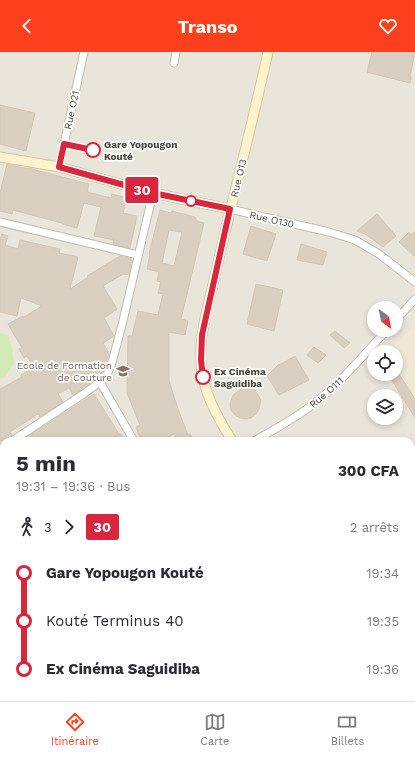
<!DOCTYPE html>
<html lang="fr">
<meta charset="utf-8">
<style>
body{margin:0;font-family:"Work Sans",sans-serif;background:#f2f2f3;color:#2b2b33;height:100vh;display:flex;flex-direction:column;font-size:15px;white-space:nowrap}
*{box-sizing:border-box;margin:0}
p{font-size:13px;color:#7c7c81}
.icon{flex:none;width:22px;height:22px;fill:none;stroke:currentColor;stroke-width:2;stroke-linecap:round;stroke-linejoin:round}
.map{position:relative;flex:1;overflow:hidden}
.panel{position:absolute;left:0px;top:385px;width:415px;height:264px;display:flex;flex-direction:column;background:#fff;border-radius:12px 12px 0 0;box-shadow:0 2px 6px #0003}
.panel>*{flex:none}
.badge{padding:0 8px;border-radius:3px;font-size:14px;line-height:26px}
.needle{width:26px;rotate:148deg}
.tools{position:absolute;left:367px;top:249px;display:grid;gap:8px}
.tools a{display:grid;place-items:center;width:36px;height:36px;border-radius:50%;background:#fff;box-shadow:0 2px 6px #0003;font-size:20px}
.map>.badge{position:absolute;translate:-50% -50%;box-shadow:0 0 0 2px #fff}
.legs{display:flex;align-items:center;gap:6px;height:44px;padding:0 16px;font-size:13px}
.legs p{margin-inline-start:auto}
.head{display:flex;align-items:center;justify-content:space-between;height:68px;padding:0 16px}
h1{font-size:22px;font-weight:700;line-height:30px}
ul{padding:0 16px;list-style:none}
li{display:flex;align-items:center;gap:14px;height:48px;font-size:15px}
li i{display:grid;place-items:center;width:6px;height:100%;margin:0 5px;background:currentColor}
li i::after{content:'';width:10px;height:10px;margin:-5px;border:3px solid;border-radius:50%;background:#fff}
li p{margin-inline-start:auto}
li:first-child i{background:linear-gradient(#0000 50%,currentColor 0)}
li:last-child i{background:linear-gradient(currentColor 50%,#0000 0)}
header{display:flex;justify-content:space-between;align-items:center;height:52px;padding:0 16px;background:#fc3f1d;color:#fff;font-size:18px;font-weight:700}
.tab-bar{display:flex;justify-content:space-around;align-items:center;height:56px;border-top:1px solid #e1e1e2;background:#fff;font-size:11px;color:#7c7c81}
.tab-bar a{display:grid;justify-items:center;gap:2px}
.tab-bar .selected{color:#fc3f1d}
.map>svg:first-child{display:block}
.residential{fill:#eae5da;fill-rule:evenodd}
.education{fill:#efe8d6}
.green{fill:#d2eab5}
.building{fill:#d8cfc1;stroke:#d3c7b4;fill-rule:evenodd}
.lines{fill:none;stroke-linecap:round;stroke-linejoin:round}
.street-casing{stroke:#c2bbae;stroke-width:9}
.secondary-casing{stroke:#d6c79b;stroke-width:11}
.street{stroke:#fff;stroke-width:7}
.secondary{stroke:#fff3cd;stroke-width:9}
.line-1-casing{stroke:#fff;stroke-width:9}
.line-1{stroke:#d7263d;stroke-width:6}
.stop-1-dot{fill:#fff;stroke:#d7263d;stroke-width:2}
.labels{text-anchor:middle;stroke-width:3.5;stroke-linejoin:round;paint-order:stroke}
.street-label{font-size:10px;fill:#4b4439;stroke:#fff}
.stop-label{font-size:10px;font-weight:bold;fill:#4b4439;stroke:#fff;text-anchor:start}
.education-label{font-size:10px;fill:#785e54;stroke:#fff;text-anchor:end}
</style>
<header><svg class="icon" aria-label="back" viewBox="0 0 24 24"><path d="M15 5l-7 7 7 7"/></svg>Transo<svg class="icon" aria-label="heart" viewBox="0 0 24 24"><path d="M12 20l-8-8c-3-5 5-10 8-4 3-6 11-1 8 4z"/></svg></header>
<div class="map">
<svg width="415" height="649" viewBox="0 0 415 649">
<rect width="100%" height="100%" fill="#f6f3ec"/>
<!-- residential -->
<path class="residential" d="M0,0H415V649H0ZM374,256H396V278H374ZM374,300H396V322H374ZM374,344H396V366H374ZM4,389H411V645H4Z"/>
<!-- education -->
<path class="education" d="M415,273V368L383,322H396V300H388Z"/>
<!-- green -->
<g class="green">
<path d="M0,281L8,283L12,295L14,311L4,326L0,327Z"/>
<path d="M264,645H287L289,649H266Z"/>
</g>
<!-- building -->
<g class="building">
<path d="M372,0H415L410,24L411,25L410,31L367,20Z"/>
<path d="M0,53L35,61L26,99L0,92Z"/>
<path d="M7,112L28,117V116L89,132L87,140L111,146L112,142L127,146L123,161L137,164L130,196L113,192L114,188L94,184L101,155L84,151L77,176L62,172V171L13,158L12,162L0,159V141Z"/>
<path d="M160,158L171,161L172,159L195,165L197,169L204,171L181,267L188,269L185,283L169,280V329L178,357L188,383L190,382L194,389H178L174,382L159,389H141L136,375L140,373L127,341L128,284H132L138,259L158,263L163,242L158,241L161,230L157,229L159,220L147,217L150,202H149ZM169,178L182,180L174,214L162,211Z"/>
<path d="M377,162L396,184L383,195L365,182L357,179Z"/>
<path d="M251,174L276,182L267,209L243,202Z"/>
<path d="M409,180L411,183L415,180V205L399,190Z"/>
<path d="M2,182L8,184L5,193L18,197L20,188L60,197L59,201L78,205L70,237L88,225L87,224L120,204L132,207L129,223L123,222L103,234L117,257L104,266L114,284L103,291L109,301L103,319L97,326L73,343L69,336L58,342L63,350L40,365L38,362L10,380L12,383L8,386L7,389H0V337L22,325L21,323L34,315L27,304L24,306L19,297L22,296L8,272L23,264L24,265L42,254L21,246L17,264L0,260V187Z"/>
<path d="M301,192L327,200L323,213L297,208Z"/>
<path d="M256,232L283,238L274,279L247,272Z"/>
<path d="M335,279L350,291L344,296L330,283Z"/>
<path d="M314,295L326,303L318,311L307,303Z"/>
<path d="M295,304L309,328L279,343L267,324L279,312V313Z"/>
<path d="M388,322H399L415,347V366Z"/>
<path d="M244,335L255,338L261,348L259,357L256,362L251,366L246,367L240,366L235,363L231,358L230,352L233,343Z"/>
<path d="M94,342L119,382L120,381L126,389H21Z"/>
</g>
<g class="lines">
<!-- street casing -->
<g class="street-casing">
<g id="street">
<path d="M174,11L176,0"/>
<path d="M59,115L84,0"/>
<path d="M230,157L329,180L355,188L379,202L415,230"/>
<path d="M0,170L138,203"/>
<path d="M396,268L415,247"/>
<path d="M100,330L134,389"/>
<path d="M12,389L82,343L100,330L107,322L111,314L122,273L153,141"/>
<path d="M254,389C277,376 301,363 321,346C345,326 365,301 387,278"/>
<path d="M0,397L4,394"/>
<path d="M0,460L4,467"/>
<path d="M411,469L415,467"/>
<path d="M0,548L4,546"/>
<path d="M230,649L237,645"/>
</g>
</g>
<!-- secondary casing -->
<g class="secondary-casing">
<g id="secondary">
<path d="M0,105L59,115L153,141L230,157"/>
<path d="M232,389C220,369 208,349 203,326C195,291 209,253 216,219C233,145 252,73 268,0"/>
<path d="M386,645L388,649"/>
</g>
</g>
<!-- street -->
<use href="#street" class="street"/>
<!-- secondary -->
<use href="#secondary" class="secondary"/>
</g>
<g class="lines">
<!-- line-1 casing -->
<g class="line-1-casing">
<path id="line-1" d="M93,98L64,92L59,115L153,141L230,157L202,283L201,308L203,325"/>
</g>
<!-- line-1 -->
<use href="#line-1" class="line-1"/>
</g>
<!-- icons -->
<defs>
<g id="school-bare" transform="scale(1.08)"><path d="M0-5L7-2L0 1L-7-2ZM-4 1L0 2.5L4 1V4Q0 6-4 4Z" fill="#8d6e63" stroke="#fff" stroke-width="2.5" paint-order="stroke"/></g>
</defs>
<g fill-rule="evenodd">
<use href="#school-bare" x="123" y="319"/>
</g>
<!-- markers -->
<g class="stop-1-dot">
<circle cx="93" cy="98" r="7"/>
<circle cx="191" cy="149" r="5"/>
<circle cx="203" cy="325" r="7"/>
</g>
<g class="labels">
<!-- street labels -->
<g class="street-label">
<text transform="translate(71 58) rotate(-78)" y="4">Rue O21</text>
<text transform="translate(238 126) rotate(-76)" y="4">Rue O13</text>
<text transform="translate(272 167) rotate(13)" y="4">Rue O130</text>
<text transform="translate(326 340) rotate(-41)" y="4">Rue O111</text>
</g>
<!-- stop labels -->
<g class="stop-label">
<text x="104" y="96">Gare Yopougon<tspan x="104" dy="12">Kouté</tspan></text>
<text x="214" y="323">Ex Cinéma<tspan x="214" dy="12">Saguidiba</tspan></text>
</g>
<!-- education labels -->
<g class="education-label">
<text x="112" y="317">Ecole de Formation<tspan x="112" dy="12">de Couture</tspan></text>
</g>
</g>
</svg>
<div class="tools">
<a><svg class="needle" viewBox="-14 -14 28 28"><path d="M0-13l5 13h-10z" fill="#e53935"/><path d="M0 13l5-13h-10z" fill="#7c7c81"/></svg></a>
<a><svg class="icon" aria-label="locate" viewBox="0 0 24 24"><circle cx="12" cy="12" r="6"/><path d="M12 2v4M12 18v4M2 12h4M18 12h4"/></svg></a>
<a><svg class="icon" aria-label="layers" viewBox="0 0 24 24"><path d="M12 4l9 5-9 5-9-5zM3 14l9 5 9-5"/></svg></a>
</div>
<b class="badge" style="left:142px;top:138px;background:#d7263d;color:#fff">30</b>
<section class="panel">
<div class="head"><div><h1>5 min</h1><p>19:31 – 19:36 · Bus</p></div><b>300 CFA</b></div>
<div class="legs"><svg class="icon" aria-label="walk" viewBox="0 0 24 24"><circle cx="13" cy="4" r="2"/><path d="M13 8l-2 6 4 7M11 14l-3 7M7 12l3-4h3l4 4"/></svg>3<svg class="icon" aria-label="forward" viewBox="0 0 24 24"><path d="M9 5l7 7-7 7"/></svg><b class="badge" style="background:#d7263d;color:#fff">30</b><p>2 arrêts</p></div>
<ul>
<li><i style="color:#d7263d"></i><b>Gare Yopougon Kouté</b><p>19:34</p></li>
<li><i style="color:#d7263d"></i><span>Kouté Terminus 40</span><p>19:35</p></li>
<li><i style="color:#d7263d"></i><b>Ex Cinéma Saguidiba</b><p>19:36</p></li>
</ul>
</section>
</div>
<nav class="tab-bar">
<a class="selected"><svg class="icon" aria-label="directions" viewBox="0 0 24 24"><path d="M12 3l9 9-9 9-9-9zM9 14v-3h6M13 9l2 2-2 2"/></svg>Itinéraire</a>
<a><svg class="icon" aria-label="map" viewBox="0 0 24 24"><path d="M3 6l6-2 6 2 6-2v14l-6 2-6-2-6 2zM9 4v14M15 6v14"/></svg>Carte</a>
<a><svg class="icon" aria-label="tickets" viewBox="0 0 24 24"><path d="M3 7h18v10H3zM15 7v10"/></svg>Billets</a>
</nav>
